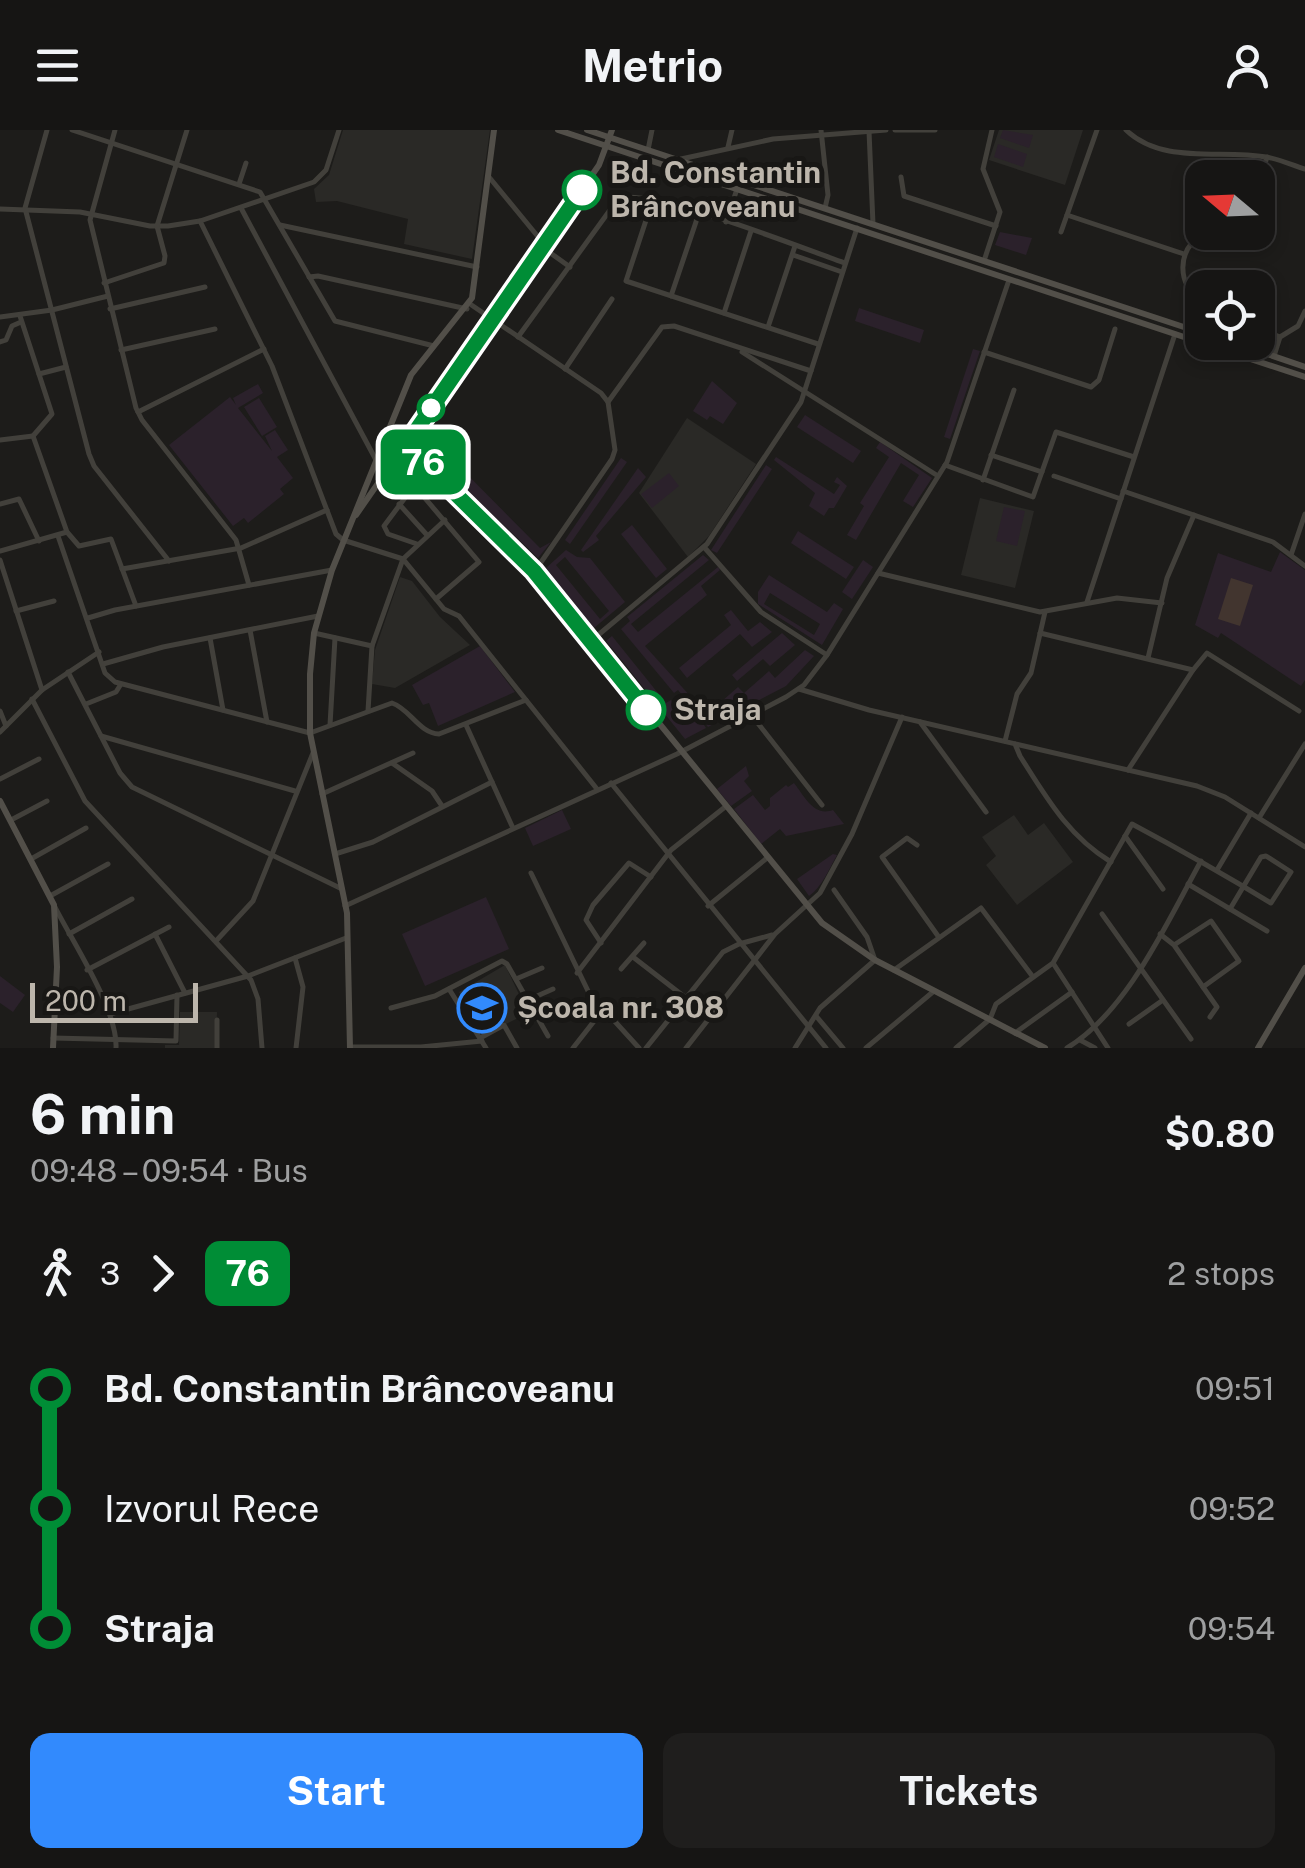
<!DOCTYPE html>
<meta charset="utf-8">
<style>
body{margin:0;font-family:"Public Sans",sans-serif;background:#1f1e1d;color:#f1f3f6;height:100vh;display:flex;flex-direction:column;font-size:38px;white-space:nowrap}
*{box-sizing:border-box;margin:0}
p{font-size:32px;color:#9e9fa0}
.icon{flex:none;width:55px;height:55px;fill:none;stroke:currentColor;stroke-width:2;stroke-linecap:round;stroke-linejoin:round}
.map{position:relative;height:918px;overflow:hidden}
.drawer{display:flex;flex-direction:column;background:#161514;flex:1}
.drawer>*{flex:none}
.badge{padding:0 20px;border-radius:15px;font-size:35px;line-height:65px}
.needle{width:65px;rotate:289deg}
.fabs{position:absolute;left:1185px;top:30px;display:grid;gap:20px}
.fabs a{display:grid;place-items:center;width:90px;height:90px;border-radius:20px;background:#161514;box-shadow:0 5px 15px #0003,0 0 0 2px #353434;font-size:50px}
.scale{position:absolute;left:30px;bottom:25px;width:168px;box-sizing:border-box;padding-left:10px;border:5px solid #bdb6ac;border-top:0;font-size:28px;line-height:35px;white-space:nowrap;color:#bdb6ac;-webkit-text-stroke:8px #181715;paint-order:stroke}
.map>.badge{position:absolute;translate:-50% -50%;box-shadow:0 0 0 5px #fff}
.legs{display:flex;align-items:center;gap:15px;height:110px;padding:0 30px;font-size:32px}
.legs p{margin-inline-start:auto}
.summary{display:flex;align-items:center;justify-content:space-between;height:170px;padding:0 30px}
h1{font-size:55px;font-weight:700;line-height:75px}
.cta{display:flex;gap:20px;margin-top:auto;padding:20px 30px}
.cta a{flex:1;height:115px;border-radius:20px;background:#328afd;color:#fff;font-size:40px;font-weight:700;line-height:115px;text-align:center}
.cta a+a{background:#1f1e1d;color:#f1f3f6}
ul{padding:0 30px;list-style:none}
li{display:flex;align-items:center;gap:35px;height:120px;font-size:38px}
li i{display:grid;place-items:center;width:15px;height:100%;margin:0 12px;background:currentColor}
li i::after{content:'';width:25px;height:25px;margin:-12px;border:8px solid;border-radius:50%;background:#161514}
li p{margin-inline-start:auto}
li:first-child i{background:linear-gradient(#0000 50%,currentColor 0)}
li:last-child i{background:linear-gradient(currentColor 50%,#0000 0)}
header{display:flex;justify-content:space-between;align-items:center;height:130px;padding:0 30px;background:#161514;font-size:45px;font-weight:700}
.map>svg:first-child{display:block}
.built{fill:#2a2926}
.green{fill:#2b212b;fill-rule:evenodd}
.water{fill:#42352f}
.lines{fill:none;stroke-linecap:round;stroke-linejoin:round}
.street{stroke:#42403b;stroke-width:5}
.secondary{stroke:#524f49;stroke-width:6}
.line-1-casing{stroke:#fff;stroke-width:22}
.line-1{stroke:#008d36;stroke-width:15}
.stop-1-dot{fill:#fff;stroke:#008d36;stroke-width:5}
.labels{text-anchor:middle;stroke-width:10;stroke-linejoin:round;paint-order:stroke}
.stop-label{font-size:30px;font-weight:bold;fill:#bdb6ac;stroke:#181715;text-anchor:start}
.poi-label{font-size:30px;font-weight:bold;fill:#bdb6ac;stroke:#181715;text-anchor:start}
</style>
<header><svg class="icon" aria-label="menu" viewBox="0 0 24 24"><path d="M4 6h16M4 12h16M4 18h16"/></svg>Metrio<svg class="icon" aria-label="person" viewBox="0 0 24 24"><circle cx="12" cy="8" r="4"/><path d="M4 21q1-7 8-7t8 7"/></svg></header>
<div class="map">
<svg width="1305" height="918" viewBox="0 0 1305 918">
<rect width="100%" height="100%" fill="#1d1c1a"/>
<!-- built -->
<g class="built">
<path d="M343,0H490L472,129L404,114L408,89L337,71L316,72L314,59L329,45Z"/>
<path d="M999,0H1083L1065,55L989,30Z"/>
<path d="M687,288L756,334L709,406L688,427L639,363Z"/>
<path d="M980,368L1034,381L1015,458L961,445Z"/>
<path d="M400,447L412,451L440,487L470,515L395,558L372,554L375,520Z"/>
<path d="M1014,685L1028,705L1044,693L1073,732L1017,775L986,735L996,726L982,707Z"/>
<path d="M505,835L528,883L506,894L504,891L485,903L459,862Z"/>
<path d="M180,882H217L216,918H165V915H179Z"/>
</g>
<!-- green -->
<g class="green">
<path d="M1003,0L1033,5L1029,18L1000,8Z"/>
<path d="M998,14L1027,24L1023,37L994,27Z"/>
<path d="M1000,102L1032,108L1026,125L995,115Z"/>
<path d="M859,178L924,200L920,213L855,191Z"/>
<path d="M973,219L980,221L950,309L944,307Z"/>
<path d="M712,251L737,273L723,294L710,286L707,290L693,281Z"/>
<path d="M258,254L263,263L238,278L272,321L265,306L275,300L288,320L277,327L293,348L280,359L284,364L248,393L244,388L233,396L169,315L230,267L236,275L233,268Z"/>
<path d="M259,268L277,297L262,306L244,277Z"/>
<path d="M805,285L861,321L853,333L797,297Z"/>
<path d="M880,312L932,348L913,377L903,371L919,345L901,333L856,410L847,405L864,376L860,373L889,327L876,318Z"/>
<path d="M445,322L540,418L551,412L538,428L437,331Z"/>
<path d="M776,327L834,364L840,355L834,352L837,347L847,356L834,378H829L824,386L809,376L815,363L774,330Z"/>
<path d="M621,328L627,332L570,414L565,410Z"/>
<path d="M766,335L772,339L717,423L711,420Z"/>
<path d="M638,338L646,347L596,406L599,410L583,422L581,420Z"/>
<path d="M669,343L679,356L652,378L641,364Z"/>
<path d="M1004,377L1025,381L1017,416L996,411Z"/>
<path d="M632,395L667,439L656,448L621,404Z"/>
<path d="M798,401L854,437L846,449L791,413Z"/>
<path d="M566,420L577,427L590,428L625,472L594,498L546,438ZM565,427L609,481L600,489L556,435Z"/>
<path d="M1280,422L1305,440V550L1301,556L1221,503L1218,508L1195,495L1218,423L1271,442Z"/>
<path d="M703,425L709,430L631,494L638,502L718,437L720,440L701,456L707,465L645,516L692,568L704,569L713,579L738,557L744,563L769,541L775,548L805,520L814,526L786,556L708,597L678,560L674,563L621,499L630,491L627,487Z"/>
<path d="M863,430L873,437L852,469L842,462Z"/>
<path d="M769,445L827,482L834,473L843,479L822,515L758,474V462ZM770,463L820,494L814,505L764,474Z"/>
<path d="M731,480L748,501L760,492L772,502L752,517L740,504L687,548L679,538L731,495L724,485Z"/>
<path d="M782,503L795,515L770,536L763,529L737,551L732,545Z"/>
<path d="M612,506L666,573L671,570L689,593L698,586L706,598L685,609L606,511Z"/>
<path d="M480,516L515,562L438,596L429,573L423,575L412,555Z"/>
<path d="M746,636L749,646L744,651L752,661L731,676L717,659Z"/>
<path d="M794,653C805,667 814,687 833,680L844,694L786,706L780,699L761,714L734,679L753,665L765,680L770,676V668L786,655L788,657Z"/>
<path d="M562,680L571,699L533,716L525,698Z"/>
<path d="M833,724L837,725C829,739 822,757 809,766L797,749Z"/>
<path d="M486,767L509,819L425,856L402,804Z"/>
<path d="M0,846L25,865L13,882L0,873Z"/>
</g>
<!-- water -->
<path class="water" d="M1231,448L1253,455L1240,496L1218,489Z"/>
<g class="lines">
<!-- street -->
<g class="street">
<path d="M47,0L25,78L89,324L94,336L169,431"/>
<path d="M72,0L260,62L335,191L434,216"/>
<path d="M115,0L90,90L136,278L142,290L236,410L249,455"/>
<path d="M821,0L828,65L825,78"/>
<path d="M895,0H935"/>
<path d="M1126,0C1162,35 1221,19 1266,27C1279,29 1292,35 1305,39"/>
<path d="M869,1L873,94"/>
<path d="M728,17L732,0"/>
<path d="M648,20L652,0"/>
<path d="M681,29L773,9L886,0"/>
<path d="M489,47L544,114"/>
<path d="M901,47L904,66L996,96"/>
<path d="M239,54L246,33"/>
<path d="M1258,56L1267,27"/>
<path d="M653,69L626,151L818,214"/>
<path d="M241,78L376,330"/>
<path d="M0,79L80,82L150,96H168L200,91L314,52L326,40L339,0"/>
<path d="M1067,85L1184,124"/>
<path d="M200,91L272,236L336,404L343,410L403,429L444,479L459,486L597,659"/>
<path d="M726,92L737,59"/>
<path d="M280,95L477,137"/>
<path d="M1061,102L1097,0"/>
<path d="M542,117L570,137"/>
<path d="M793,125L842,142"/>
<path d="M984,131L1000,82L983,39L992,0"/>
<path d="M309,147L318,146L467,179"/>
<path d="M104,153L164,133L165,126L157,96L187,0"/>
<path d="M671,166L699,83"/>
<path d="M470,174L601,263L608,272"/>
<path d="M1202,174C1177,154 1175,120 1205,102"/>
<path d="M110,179L205,157"/>
<path d="M724,183L751,101"/>
<path d="M20,186L52,284L33,306"/>
<path d="M0,187L52,180L108,166"/>
<path d="M768,197L795,116"/>
<path d="M1258,198L1280,207"/>
<path d="M518,207L618,69C648,56 806,120 845,133"/>
<path d="M0,212L6,210L12,196L21,192"/>
<path d="M121,220L215,199"/>
<path d="M742,222L938,346"/>
<path d="M984,222L1091,257L1099,250L1115,199"/>
<path d="M1274,226L1280,207L1298,196L1305,181"/>
<path d="M565,239L612,169"/>
<path d="M39,244L66,237"/>
<path d="M138,282L264,219"/>
<path d="M33,306L67,402L79,416L111,409L136,476"/>
<path d="M0,310L33,306"/>
<path d="M991,325L1042,342"/>
<path d="M945,335L1033,367L1056,302L1134,327"/>
<path d="M1054,346L1121,369"/>
<path d="M983,350L1014,260"/>
<path d="M413,354L479,432L436,469"/>
<path d="M1123,361L1273,412L1305,436"/>
<path d="M0,374L19,369L39,411"/>
<path d="M399,374L427,405"/>
<path d="M58,406L105,543L115,552L310,603L392,573C410,579 419,603 439,604L526,570"/>
<path d="M417,414L388,404L384,396L428,337"/>
<path d="M704,417L761,482L827,525"/>
<path d="M0,421L67,402"/>
<path d="M1291,425L1305,384"/>
<path d="M0,430L42,560"/>
<path d="M122,439L241,418L327,380"/>
<path d="M535,441L612,329L615,320L608,272L662,197L674,196L811,241"/>
<path d="M878,443L1040,482L1117,468L1162,473"/>
<path d="M1087,472L1175,204"/>
<path d="M16,481L54,471"/>
<path d="M88,488L115,480L332,440"/>
<path d="M250,500L267,592"/>
<path d="M314,503L372,516"/>
<path d="M1040,503L1193,540"/>
<path d="M210,508L223,580"/>
<path d="M591,511L707,414L801,272L857,98"/>
<path d="M1148,528L1167,448L1194,385"/>
<path d="M103,534L163,517L318,486"/>
<path d="M68,542L120,643L132,657L342,759"/>
<path d="M799,559L869,580L1197,656L1225,667L1305,717"/>
<path d="M32,569L85,671L251,850L258,869L262,918"/>
<path d="M86,574L116,562L121,554"/>
<path d="M0,581L6,596"/>
<path d="M368,581L372,516L403,429L445,390"/>
<path d="M753,587L822,675"/>
<path d="M920,592L986,682"/>
<path d="M330,595L335,508"/>
<path d="M466,595L512,696"/>
<path d="M0,602L42,560L99,522"/>
<path d="M101,606L295,661"/>
<path d="M1005,611L1017,564L1031,543L1045,482"/>
<path d="M1015,614L1020,626C1046,667 1068,706 1111,732"/>
<path d="M392,633L432,661L442,676"/>
<path d="M1128,640L1193,540L1207,523L1299,581"/>
<path d="M0,649L39,629"/>
<path d="M611,653L826,918"/>
<path d="M322,664L413,623"/>
<path d="M1259,688L1305,614"/>
<path d="M11,690L47,671"/>
<path d="M1125,706L1163,759"/>
<path d="M917,715L907,708L882,727L938,806"/>
<path d="M335,724L373,712L492,652"/>
<path d="M31,729L86,698"/>
<path d="M1217,740L1251,683"/>
<path d="M531,743L589,863L639,918"/>
<path d="M1188,754L1267,801"/>
<path d="M50,766L108,734"/>
<path d="M345,776L677,624L786,567L804,555L827,525L947,332L1009,150"/>
<path d="M708,776L767,728"/>
<path d="M55,777C73,813 118,880 116,918"/>
<path d="M1102,784L1191,909"/>
<path d="M69,804L132,769"/>
<path d="M155,804L185,863"/>
<path d="M1160,804L1174,815L1203,857L1239,831L1211,791L1174,815"/>
<path d="M216,811L253,771L313,623"/>
<path d="M601,813L586,790L593,775L629,733L651,747"/>
<path d="M633,827L686,868"/>
<path d="M295,828L303,857L296,918"/>
<path d="M1053,833L1108,918"/>
<path d="M621,839L644,813"/>
<path d="M87,840L169,797"/>
<path d="M894,840L981,778L1033,847"/>
<path d="M577,843L671,720L725,677"/>
<path d="M516,849L542,838"/>
<path d="M1203,857L1217,877L1210,887"/>
<path d="M449,859L486,918"/>
<path d="M528,870L553,859"/>
<path d="M391,878L435,866L502,831L507,834L548,906"/>
<path d="M110,884L248,846L346,808"/>
<path d="M816,886L843,918"/>
<path d="M1129,894L1163,870"/>
<path d="M1015,903L1072,862"/>
<path d="M53,908L176,911L177,865"/>
<path d="M480,908L504,895L517,918"/>
<path d="M1080,910L1095,918"/>
<path d="M351,917H421L482,911"/>
<path d="M217,918V890"/>
<path d="M573,918L602,881"/>
<path d="M646,918L723,822L739,814L772,805"/>
<path d="M686,918L775,804L820,763L852,704L902,587"/>
<path d="M795,918L820,878L875,830L867,807L834,760"/>
<path d="M866,918L934,861"/>
<path d="M956,918L990,889L996,874L1053,833L1132,694C1179,719 1225,745 1271,773L1291,742L1266,726L1261,727L1230,779"/>
<path d="M1067,918C1128,881 1167,792 1201,731"/>
</g>
<!-- secondary -->
<g class="secondary">
<path d="M558,0L1305,247"/>
<path d="M587,0L1202,203"/>
<path d="M1232,212L1305,237"/>
<path d="M389,299L535,441L822,793L875,830L1045,918"/>
<path d="M356,385L599,35L612,0"/>
<path d="M0,671L54,775L57,837L53,918"/>
<path d="M350,918L347,783L310,603V544L314,503L332,440L411,245L472,168L494,0"/>
<path d="M1258,918L1305,838"/>
</g>
</g>
<g class="lines">
<!-- line-1 casing -->
<g class="line-1-casing">
<path id="line-1" d="M582,60L406,315L534,441L646,580"/>
</g>
<!-- line-1 -->
<use href="#line-1" class="line-1"/>
</g>
<!-- icons -->
<defs>
<g id="university-ring" transform="scale(2.5)"><circle r="9.5" fill="#181715" stroke="#328afd" stroke-width="1.5"/><path d="M0-5L7-2L0 1L-7-2ZM-4 1L0 2.5L4 1V4Q0 6-4 4Z" fill="#328afd"/></g>
</defs>
<g fill-rule="evenodd">
<use href="#university-ring" x="482" y="878"/>
</g>
<!-- markers -->
<g class="stop-1-dot">
<circle cx="582" cy="60" r="18"/>
<circle cx="431" cy="278" r="12"/>
<circle cx="646" cy="580" r="18"/>
</g>
<g class="labels">
<!-- stop labels -->
<g class="stop-label">
<text x="610" y="53">Bd. Constantin<tspan x="610" dy="34">Brâncoveanu</tspan></text>
<text x="674" y="590">Straja</text>
</g>
<!-- poi labels -->
<g class="poi-label">
<text x="517" y="888">Școala nr. 308</text>
</g>
</g>
</svg>
<div class="fabs">
<a><svg class="needle" viewBox="-14 -14 28 28"><path d="M0-13l5 13h-10z" fill="#e53935"/><path d="M0 13l5-13h-10z" fill="#9e9fa0"/></svg></a>
<a><svg class="icon" aria-label="locate" viewBox="0 0 24 24"><circle cx="12" cy="12" r="6"/><path d="M12 2v4M12 18v4M2 12h4M18 12h4"/></svg></a>
</div>
<div class="scale">200 m</div>
<b class="badge" style="left:423px;top:332px;background:#008d36;color:#fff">76</b>
</div>
<section class="drawer">
<div class="summary"><div><h1>6 min</h1><p>09:48 – 09:54 · Bus</p></div><b>$0.80</b></div>
<div class="legs"><svg class="icon" aria-label="walk" viewBox="0 0 24 24"><circle cx="13" cy="4" r="2"/><path d="M13 8l-2 6 4 7M11 14l-3 7M7 12l3-4h3l4 4"/></svg>3<svg class="icon" aria-label="forward" viewBox="0 0 24 24"><path d="M9 5l7 7-7 7"/></svg><b class="badge" style="background:#008d36;color:#fff">76</b><p>2 stops</p></div>
<ul>
<li><i style="color:#008d36"></i><b>Bd. Constantin Brâncoveanu</b><p>09:51</p></li>
<li><i style="color:#008d36"></i><span>Izvorul Rece</span><p>09:52</p></li>
<li><i style="color:#008d36"></i><b>Straja</b><p>09:54</p></li>
</ul>
<div class="cta"><a>Start</a><a>Tickets</a></div>
</section>
